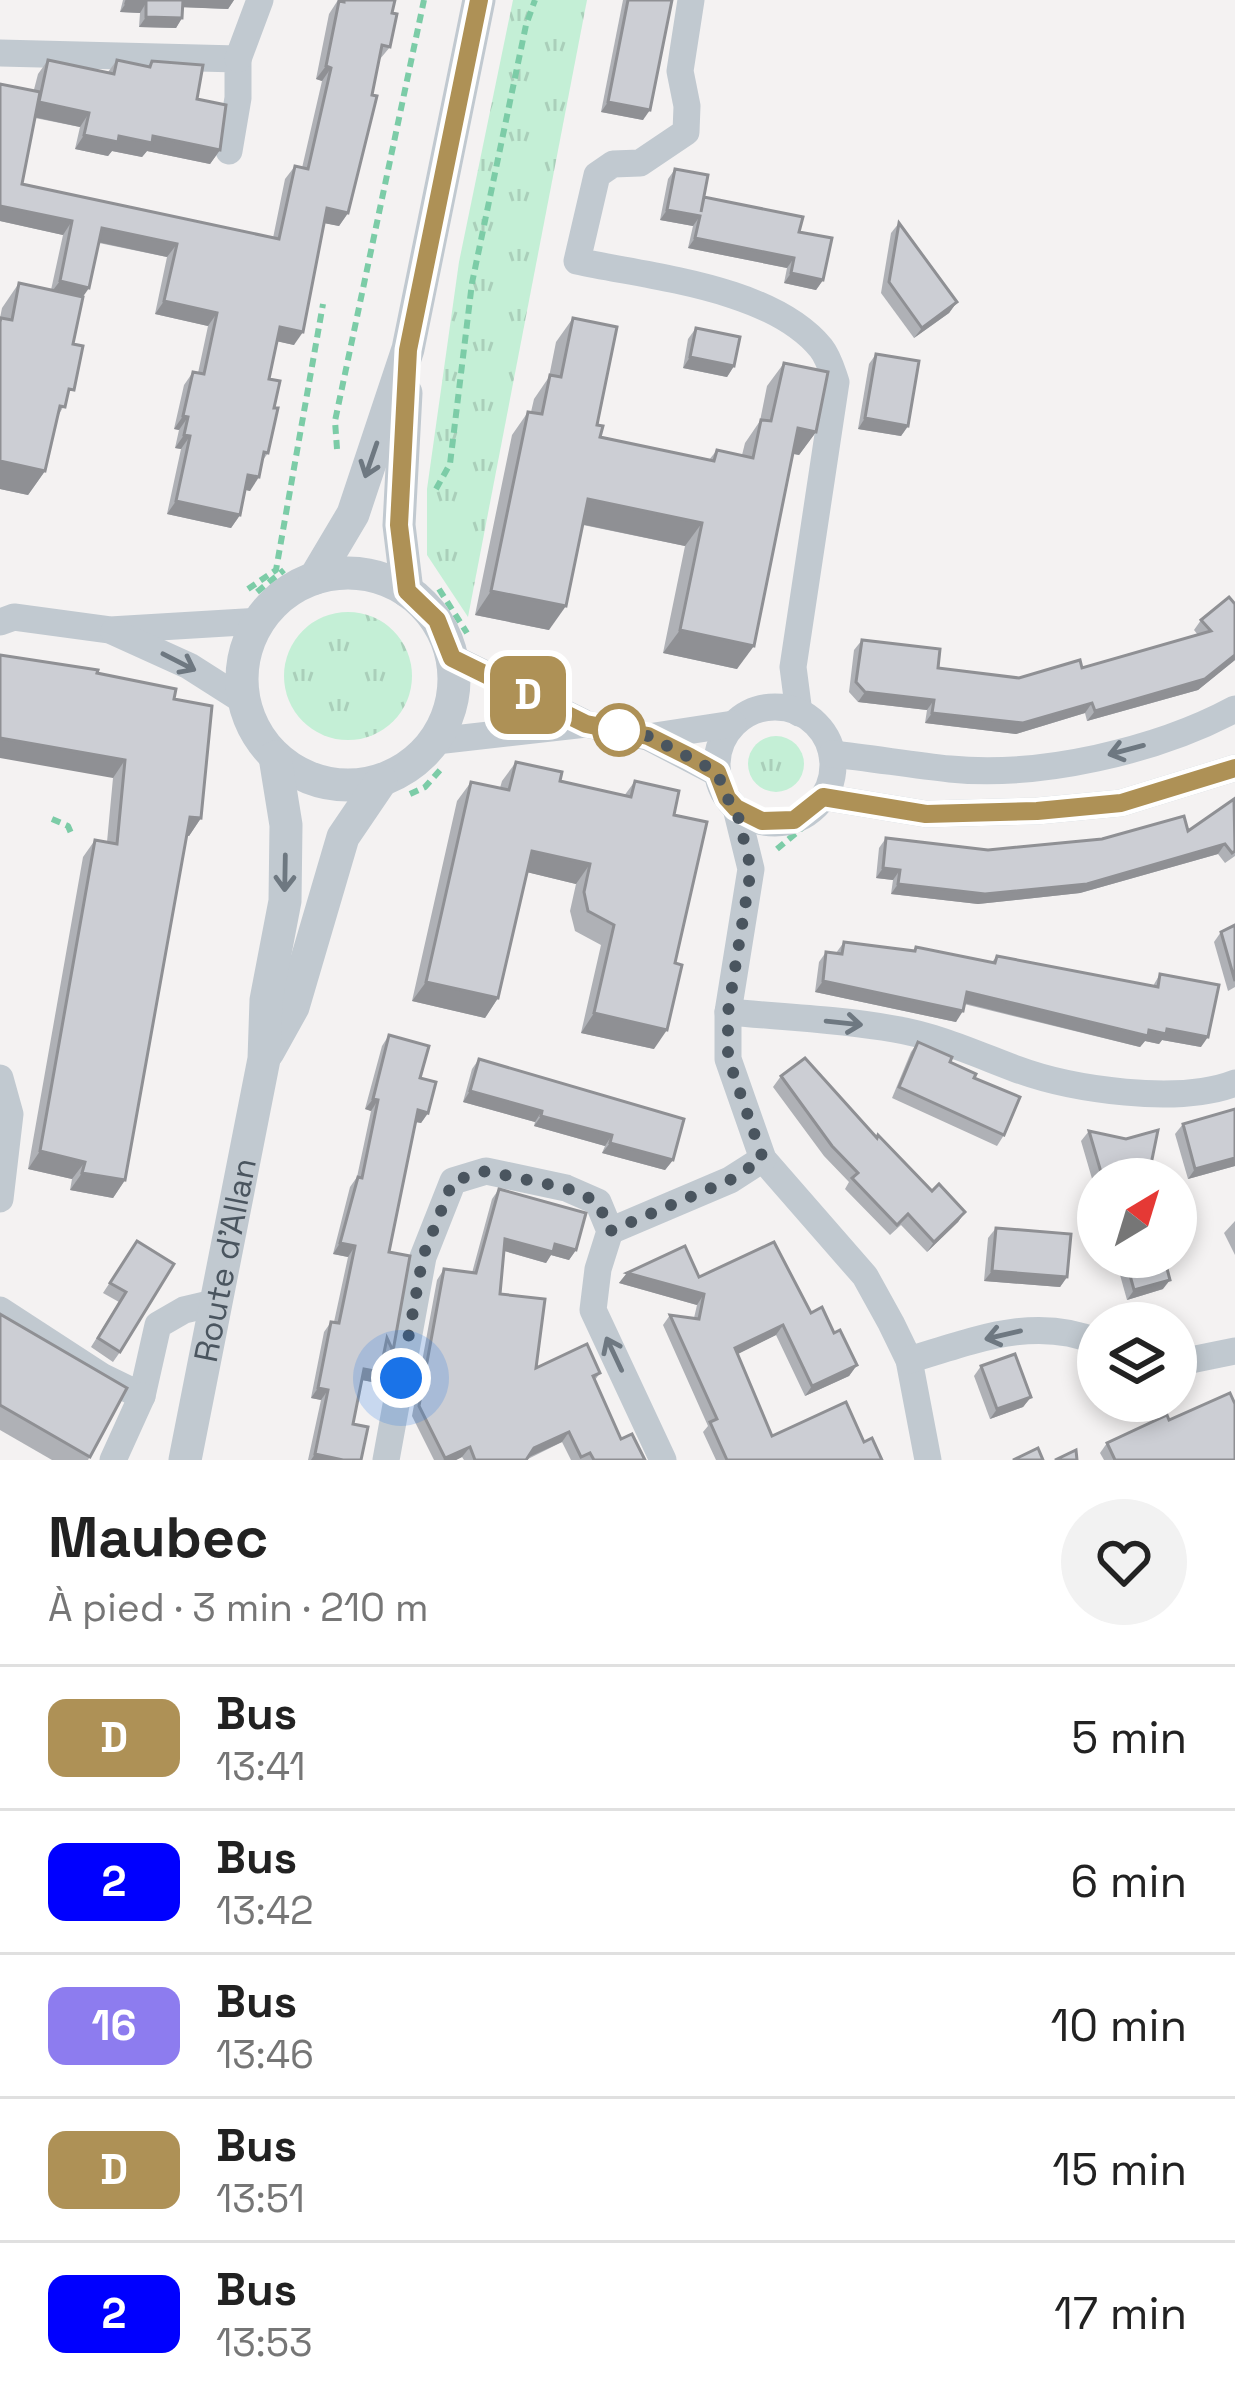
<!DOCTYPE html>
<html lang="fr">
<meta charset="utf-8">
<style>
body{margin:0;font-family:"Space Grotesk",sans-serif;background:#f2f2f2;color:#222;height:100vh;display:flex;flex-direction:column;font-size:45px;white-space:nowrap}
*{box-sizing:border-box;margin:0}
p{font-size:39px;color:#767676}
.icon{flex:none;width:66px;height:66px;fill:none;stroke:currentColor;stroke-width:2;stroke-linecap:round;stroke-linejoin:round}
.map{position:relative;height:1460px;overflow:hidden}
.drawer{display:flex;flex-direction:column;background:#fff;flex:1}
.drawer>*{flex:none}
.badge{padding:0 24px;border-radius:18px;font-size:42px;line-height:78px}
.needle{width:78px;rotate:38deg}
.controls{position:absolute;left:1077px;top:1158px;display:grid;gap:24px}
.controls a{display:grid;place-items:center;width:120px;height:120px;border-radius:50%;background:#fff;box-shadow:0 6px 18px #0003;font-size:60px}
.you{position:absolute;width:60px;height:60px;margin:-30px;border:9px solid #fff;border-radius:50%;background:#1a73e8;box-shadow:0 0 0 18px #1a73e833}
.map>.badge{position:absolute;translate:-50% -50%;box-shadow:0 0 0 6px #fff}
.round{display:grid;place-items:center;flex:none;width:126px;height:126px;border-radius:63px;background:#f2f2f2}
.headline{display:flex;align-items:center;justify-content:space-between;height:204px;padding:0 48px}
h1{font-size:57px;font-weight:700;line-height:90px}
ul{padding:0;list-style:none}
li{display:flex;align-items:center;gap:36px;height:144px;padding:0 48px;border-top:3px solid #e0e0e0}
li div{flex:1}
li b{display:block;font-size:45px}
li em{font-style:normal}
li .badge{min-width:132px;font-weight:700;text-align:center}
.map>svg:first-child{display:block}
.grass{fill:url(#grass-tufts)}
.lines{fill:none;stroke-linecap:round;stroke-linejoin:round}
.path{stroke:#7ccca7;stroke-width:6;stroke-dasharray:9 6;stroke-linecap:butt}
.minor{stroke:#c1c9d0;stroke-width:27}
.tertiary{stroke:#c1c9d0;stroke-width:33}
.wall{fill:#afb1b6}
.shaded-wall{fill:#8f9094}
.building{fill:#ccced4;stroke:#8f9094;stroke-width:3}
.oneway{stroke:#6e7881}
.line-casing{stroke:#fff;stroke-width:27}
.line{stroke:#ae9156;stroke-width:18}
.walk{stroke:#4a555f;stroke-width:12;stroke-dasharray:0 21.6}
.stop-dot{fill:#fff;stroke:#ae9156;stroke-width:6}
.labels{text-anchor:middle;stroke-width:9;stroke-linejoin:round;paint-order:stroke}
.street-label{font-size:33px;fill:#4a555f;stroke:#fff}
</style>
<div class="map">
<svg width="1235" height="1460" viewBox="0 0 1235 1460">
<defs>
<pattern id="grass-tufts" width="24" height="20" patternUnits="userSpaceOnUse" patternTransform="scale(3)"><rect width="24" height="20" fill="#c4efd6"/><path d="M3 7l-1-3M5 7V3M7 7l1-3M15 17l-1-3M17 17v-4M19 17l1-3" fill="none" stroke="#aacfba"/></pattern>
</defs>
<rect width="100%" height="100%" fill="#f4f2f2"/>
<!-- grass -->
<g class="grass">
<path d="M513,0H587L468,617L427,555V489L459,262Z"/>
<circle cx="348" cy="676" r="64"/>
<circle cx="776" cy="764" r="28"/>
</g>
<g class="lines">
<!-- path -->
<g class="path">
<path d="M337,449L335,421L424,0"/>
<path d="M436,489L450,464L472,283L526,25L535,0"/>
<path d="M248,589L276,570L323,304"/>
<path d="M439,589L467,633"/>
<path d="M257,592L284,570"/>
<path d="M410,794L425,787L441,769"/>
<path d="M52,819L68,826L71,833"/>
<path d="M777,849L808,823"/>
</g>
<!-- minor -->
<g class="minor">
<path d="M691,0L680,71L687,106L686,132L640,163L613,164L597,175L577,261C650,277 771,287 821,348C829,358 832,371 836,382L793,667L799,713"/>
<path d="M0,53L238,59V98L229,151"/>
<path d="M238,59L260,0"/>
<path d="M0,622L14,617L110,630L259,621"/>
<path d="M114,632L189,666L244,701"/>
<path d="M453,658L583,722"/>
<circle cx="775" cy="765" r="58"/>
<path d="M648,737L733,724"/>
<path d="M436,741L586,724L648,737L717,773"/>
<path d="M832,754C871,758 911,765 950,769C1039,778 1157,751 1235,709"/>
<path d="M823,797L926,814L1037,811L1121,803L1235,768"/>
<path d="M736,808L751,869L728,1012V1059L763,1159L865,1276L891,1323L909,1360L928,1460"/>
<path d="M728,1012C783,1017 839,1019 894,1029C937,1036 976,1054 1016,1069C1072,1090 1179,1105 1235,1083"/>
<path d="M0,1078L10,1114L0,1199"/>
<path d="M610,1231L730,1180L763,1159"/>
<path d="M0,1310L103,1377L142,1396L158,1325L184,1310L218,1302"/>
<path d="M909,1360C973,1341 1034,1315 1098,1342"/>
<path d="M1176,1363L1235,1351"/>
<path d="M113,1460L142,1396"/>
<path d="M386,1460L423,1257L453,1181L486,1171L566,1188L598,1202L610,1231L598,1269L593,1310L663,1460"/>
</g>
<!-- tertiary -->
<g class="tertiary">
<path d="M406,393L399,525L407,591"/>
<circle cx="348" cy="679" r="106"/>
<path d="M315,578L353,514L408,349L479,0"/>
<path d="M268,1052L293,1007L343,837L381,781"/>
<path id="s1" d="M185,1460L264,1059L266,1000L285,901L286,825L275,757"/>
</g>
</g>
<!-- wall -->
<g class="wall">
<path d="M123,0H234L228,9L183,7L182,18L176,28L139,27L140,13L120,12Z"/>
<path d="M338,0H395L392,13L390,47L380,59L348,213L339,226L325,223L294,345L277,341L269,379L274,408L268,453L263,460L250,491L245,490L240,515L231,528L167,514L181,449L175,448L179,430L174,429L184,385L193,372L198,373L208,326L155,314L167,257L99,243L83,297L73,344L67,400L57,418L45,471L28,495L0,489V318L2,308L19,283L51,290L63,235L0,221L38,74L48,60L108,72L117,60L148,66L152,61L197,99L220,150L210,164L147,151L142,157L112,151L108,156L75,149L80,127L35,118L22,184L273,238L285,179L295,166L302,168L322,81L316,79L329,14Z"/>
<path d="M623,0H672L643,120L601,112Z"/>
<path d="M675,169L704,197L799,232L823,280L816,290L784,283L787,268L688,248L693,226L660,220L668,179Z"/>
<path d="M899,223L957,302L949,313L914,338L881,293L891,233Z"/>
<path d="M573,318L600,437L709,460L717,450L742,455L745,443L760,421L767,386L784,363L816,432L799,455L793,454L737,669L663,653L685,546L583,525L549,630L475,615L512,435L528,412H531L534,399L549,377L556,342Z"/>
<path d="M696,328L734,366L727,377L683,368L688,339Z"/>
<path d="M876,354L908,426L901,436L858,429L869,364Z"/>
<path d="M1235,604V660L1198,690L1087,721L1085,713L1016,734L925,723L927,710L858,702L849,692L854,650L862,640L938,668L1019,678L1082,668L1198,635L1194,630L1201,620Z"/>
<path d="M97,673L174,699L201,818L189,836L186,835L125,1180L113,1198L70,1190L72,1179L28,1169L83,857L95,840L107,842L113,778Z"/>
<path d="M516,762L560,781L624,796L635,781L674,815L654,1049L581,1033L601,945L575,931L570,911L576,884L527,872L498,998L485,1018L412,1001L457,801L471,782L500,788L502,781Z"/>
<path d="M1234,799L1235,856L1225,863L1218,854L1080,893L978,904L891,894L893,880L876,878L879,848L886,838L988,850L1188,831Z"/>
<path d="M1235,925V987L1228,991L1214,942L1221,932Z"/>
<path d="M844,942L913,951L916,947L992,962L997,956L1153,986L1160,974L1201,1047L1162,1040L1159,1044L1145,1041L1140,1047L964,1004L956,1022L815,992L819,962L826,952L836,953Z"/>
<path d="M389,1035L420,1078L428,1113L421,1123L416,1122L389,1252L393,1351L386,1361L383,1356L380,1372L372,1382L362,1380L353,1424L361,1460H308L321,1400L311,1398L324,1332L331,1322H334L348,1257L333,1254L350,1187L357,1177L371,1111L365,1109L382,1046Z"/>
<path d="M918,1042L950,1062L1004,1135L997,1146L892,1098L911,1052Z"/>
<path d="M479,1059L673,1160L665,1170L602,1153L605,1146L534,1126L535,1122L463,1102L472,1069Z"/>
<path d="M781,1076L876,1138L932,1191L965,1212L958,1222L927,1252L901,1225L890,1235L845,1189L849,1182L824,1156L773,1087Z"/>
<path d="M1235,1109V1166L1188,1179L1175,1134L1183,1124Z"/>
<path d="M1089,1131L1126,1139L1148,1179H1098V1190L1095,1189L1081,1141Z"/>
<path d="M499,1189L576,1250L569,1260L551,1255L546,1263L504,1251L500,1294L536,1368L600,1373L595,1380L621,1439L645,1460H571L562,1442L526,1460H464L462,1457L456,1460H434L412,1416L437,1280L444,1269L472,1273L492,1199Z"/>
<path d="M1235,1221V1255L1224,1233Z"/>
<path d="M996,1228L1067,1277L1060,1287L984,1281L988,1238Z"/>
<path d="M137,1241L120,1352L113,1362L91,1347L119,1302L103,1293Z"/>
<path d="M1115,1257H1164L1163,1289L1127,1300Z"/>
<path d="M627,1273L699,1277L811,1313L834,1333L857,1365L849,1376L805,1396L776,1335L737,1354L772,1436L864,1442L882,1460H716L703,1432L708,1426L663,1325L670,1315L694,1318L697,1305L619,1283Z"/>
<path d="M0,1314L127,1388L88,1460H52L0,1430Z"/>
<path d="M981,1366L1031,1397L1023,1407L990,1419L974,1376Z"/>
<path d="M1169,1420L1235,1460H1104L1100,1453L1107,1443Z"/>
</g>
<!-- shaded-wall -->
<g class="shaded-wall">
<path d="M182,0H234L228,9L177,7Z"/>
<path d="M126,3H146L140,13L120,12Z"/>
<path d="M146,17L182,18L176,28L139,27Z"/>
<path d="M326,66L331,68L322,81L316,79Z"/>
<path d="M39,102L89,113L80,127L29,116Z"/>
<path d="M608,102L650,110L643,120L601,112Z"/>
<path d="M84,135L153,136L220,150L210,164L147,151L142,157L112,151L108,156L75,149Z"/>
<path d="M0,206L72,221L63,235L0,221Z"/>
<path d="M327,208L348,213L339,226L318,222Z"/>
<path d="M667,210L700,216L693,226L660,220Z"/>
<path d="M102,228L177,244L167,257L93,241Z"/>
<path d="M695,238L794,258L787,268L688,248Z"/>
<path d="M791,273L823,280L816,290L784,283Z"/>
<path d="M60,281L89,288L80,301L50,294Z"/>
<path d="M164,301L217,313L208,326L155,314Z"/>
<path d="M957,302L949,313L914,338L922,328Z"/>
<path d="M280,327L303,332L294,345L271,340Z"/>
<path d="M690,357L734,366L727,377L683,368Z"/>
<path d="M183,416L188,417L179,430L174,429Z"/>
<path d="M865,418L908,426L901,436L858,429Z"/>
<path d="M798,428L816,432L799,455L782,451Z"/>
<path d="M184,435L190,436L181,449L175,448Z"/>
<path d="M0,461L45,471L28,495L0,489Z"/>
<path d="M248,475L259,477L250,491L239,488Z"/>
<path d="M588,499L702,523L685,546L571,522Z"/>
<path d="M176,501L240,515L231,528L167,514Z"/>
<path d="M491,591L566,606L549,630L475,615Z"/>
<path d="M680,630L754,646L737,669L663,653Z"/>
<path d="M1235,655V660L1198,690L1087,721L1095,711Z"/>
<path d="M865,692L934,700L927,710L858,702Z"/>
<path d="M1092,703L1085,713L1016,734L925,723L932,713Z"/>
<path d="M0,738L125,760L113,778L0,758Z"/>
<path d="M190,817L201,818L189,836L177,834Z"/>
<path d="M1225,844L1218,854L1080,893L978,904L891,894L898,884Z"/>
<path d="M532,851L590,864L576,884L518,870Z"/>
<path d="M883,868L900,870L893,880L876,878Z"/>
<path d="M823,981L963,1011L956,1022L815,992Z"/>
<path d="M426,982L498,998L485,1018L412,1001Z"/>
<path d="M967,992L1149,1030L1167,1029L1208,1037L1201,1047L1162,1040L1159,1044L1145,1041L1140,1047L960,1002Z"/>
<path d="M594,1013L667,1030L654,1049L581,1033Z"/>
<path d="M470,1091L542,1111L535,1122L463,1102Z"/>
<path d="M373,1099L378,1100L371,1111L365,1109Z"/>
<path d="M418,1110L428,1113L421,1123L411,1121Z"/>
<path d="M541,1116L612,1135L605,1146L534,1126Z"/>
<path d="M610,1143L673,1160L665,1170L602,1153Z"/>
<path d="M40,1151L85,1162L72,1179L28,1169Z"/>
<path d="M1235,1158V1166L1188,1179L1195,1169Z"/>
<path d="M82,1173L125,1180L113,1198L70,1190Z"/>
<path d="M965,1212L958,1222L927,1252L934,1242Z"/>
<path d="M505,1239L555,1244L576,1250L569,1260L551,1255L546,1263L498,1249Z"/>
<path d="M340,1243L355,1246L348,1257L333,1254Z"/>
<path d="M992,1271L1067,1277L1060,1287L984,1281Z"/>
<path d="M627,1273L704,1294L697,1305L619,1283Z"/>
<path d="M1170,1280L1163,1289L1127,1300L1134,1290Z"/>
<path d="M783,1325L776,1335L728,1359L735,1348Z"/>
<path d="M857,1365L849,1376L805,1396L812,1386Z"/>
<path d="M364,1369L380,1372L372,1382L357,1379Z"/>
<path d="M318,1388L328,1390L321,1400L311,1398Z"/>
<path d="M1031,1397L1023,1407L990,1419L997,1409Z"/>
<path d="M569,1432L562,1442L527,1458L534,1448Z"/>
<path d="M470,1447L462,1457L456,1460H443Z"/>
<path d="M315,1454L343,1460H311Z"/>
</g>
<!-- building -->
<g class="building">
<path d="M127,0H183L182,18L146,17V3H126Z"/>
<path d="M344,0H395L392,13L397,14L390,47L382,45L372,95L377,96L348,213L327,208L303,332L280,327L269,379L280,381L274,408H278L268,453L264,452L259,477L248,475L240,515L176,501L190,436L184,435L188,417L183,416L193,372L204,374L217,313L164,301L177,244L102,228L89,288L60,281L72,221L0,206V84L40,92L22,184L279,239L295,166L308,169L331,68L326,66L339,1L344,2Z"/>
<path d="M628,0H672L650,110L608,102Z"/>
<path d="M48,60L114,74L117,60L150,67L152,61L203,65L197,99L226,105L220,150L153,136L152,143L119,136L118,142L84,135L89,113L39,102Z"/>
<path d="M675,169L708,175L701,212L704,197L803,217L799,232L832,238L823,280L791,273L794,258L695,238L700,216L667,210Z"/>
<path d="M899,223L957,302L922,328L889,282Z"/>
<path d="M19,283L83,297L73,344L83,346L74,390L69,389L65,407L60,406L45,471L0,461V322L1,318L12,320Z"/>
<path d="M573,318L617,327L597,425L603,426L600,437L714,461L717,450L753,458L761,420L771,421L784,363L828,372L816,432L798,428L754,646L680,630L702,523L588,499L566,606L491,591L528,412L542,414L550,375L561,377Z"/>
<path d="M696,328L740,337L734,366L690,357Z"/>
<path d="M876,354L919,361L908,426L865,418Z"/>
<path d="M1229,597L1235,604V655L1205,679L1095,711L1092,703L1023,723L932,713L934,700L865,692L856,682L862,640L940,649L938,668L1019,678L1080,660L1082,668L1211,631L1201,620Z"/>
<path d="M0,655L98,670L97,673L176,689L174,699L212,706L201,818L190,817L125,1180L82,1173L85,1162L40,1151L95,840L117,844L125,760L0,738Z"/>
<path d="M516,762L562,772L560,781L631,797L635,781L679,791L674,815L707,822L675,963L682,965L667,1030L594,1013L614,925L588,911L584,892L590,864L532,851L498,998L426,982L471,782L509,790Z"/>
<path d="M1234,799L1235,851L1232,853L1225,844L1087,884L985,894L898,884L900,870L883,868L886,838L988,850L1102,839L1184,816L1188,831Z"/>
<path d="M1235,925V981L1221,932Z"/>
<path d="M844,942L915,951L916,947L995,963L997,956L1158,987L1160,974L1219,985L1208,1037L1167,1029L1166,1034L1149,1030L1148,1036L967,992L963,1011L823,981L826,952L842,954Z"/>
<path d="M389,1035L429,1046L420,1078L436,1082L428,1113L418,1110L389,1252L410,1256L393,1351L387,1338L380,1372L364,1369L353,1424L368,1427L361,1460H343L315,1454L328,1390L318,1388L331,1322L339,1323L355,1246L340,1243L358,1177L362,1178L378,1100L373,1099Z"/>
<path d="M918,1042L952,1057L950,1062L976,1074L974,1078L1020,1097L1004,1135L899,1087Z"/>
<path d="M805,1058L877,1138L878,1135L932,1191L939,1184L965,1212L934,1242L908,1214L897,1225L852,1178L858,1173L832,1146L781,1076Z"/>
<path d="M479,1059L684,1119L673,1160L610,1143L612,1135L541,1116L542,1111L470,1091Z"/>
<path d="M1235,1109V1158L1195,1169L1183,1124Z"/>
<path d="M1158,1130L1148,1179H1103L1089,1131L1126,1139Z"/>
<path d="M499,1189L586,1213L576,1250L555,1244L553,1252L505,1239L500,1294L545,1299L536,1368L587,1344L600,1373L593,1376L621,1439L632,1434L645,1460H594L590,1453L581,1457L569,1432L534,1448L526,1460H475L470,1447L445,1458L419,1406L444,1269L476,1273Z"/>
<path d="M996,1228L1071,1234L1067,1277L992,1271Z"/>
<path d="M137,1241L174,1264L120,1352L98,1338L126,1292L110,1283Z"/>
<path d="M774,1242L811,1313L822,1307L834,1333L840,1330L857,1365L812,1386L783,1325L735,1348L772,1436L846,1402L864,1442L872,1438L882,1460H727L710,1422L717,1419L670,1315L699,1319L704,1294L627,1273L685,1246L699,1277Z"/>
<path d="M1125,1257H1164L1170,1280L1134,1290Z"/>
<path d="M0,1314L127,1388L90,1457L0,1405Z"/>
<path d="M1015,1354L1031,1397L997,1409L981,1366Z"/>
<path d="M1230,1393L1235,1404V1460H1115L1107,1443L1167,1415L1169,1420Z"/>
<path d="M1038,1448L1043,1460H1013Z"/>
<path d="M1076,1450L1077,1460H1055Z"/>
</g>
<!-- one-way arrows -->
<defs><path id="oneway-shaft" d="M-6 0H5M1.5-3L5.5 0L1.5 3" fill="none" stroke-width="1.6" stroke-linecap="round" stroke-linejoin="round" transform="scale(3)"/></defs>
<g class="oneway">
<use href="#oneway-shaft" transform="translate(371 460) rotate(109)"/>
<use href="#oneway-shaft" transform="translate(179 662) rotate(27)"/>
<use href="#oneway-shaft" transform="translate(1126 750) rotate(165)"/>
<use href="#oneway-shaft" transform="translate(285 873) rotate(91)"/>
<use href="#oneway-shaft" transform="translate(844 1023) rotate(6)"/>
<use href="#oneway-shaft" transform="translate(1003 1335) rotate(167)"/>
<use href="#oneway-shaft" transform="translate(614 1354) rotate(-115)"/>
</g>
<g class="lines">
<!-- line casing -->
<g class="line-casing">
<path id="line" d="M479,0L408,350L399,525L407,591L437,620L452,658L586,724L648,736L690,757L717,772L727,798L736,808L762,821L794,820L823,797L926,814L1037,811L1121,803L1235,768"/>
</g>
<!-- line -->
<use href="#line" class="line"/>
<!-- walk -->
<path class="walk" d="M401,1378L423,1256L453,1181L486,1171L566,1188L598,1202L610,1231L730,1180L763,1159L728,1058V1012L751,869L736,808L727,798L717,772L648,736L619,730"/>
</g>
<!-- markers -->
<circle class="stop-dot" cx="619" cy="730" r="24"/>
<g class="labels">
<!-- street labels -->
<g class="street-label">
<text dy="12" stroke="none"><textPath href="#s1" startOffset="204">Route d'Allan</textPath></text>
</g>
</g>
</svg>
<div class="controls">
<a><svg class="needle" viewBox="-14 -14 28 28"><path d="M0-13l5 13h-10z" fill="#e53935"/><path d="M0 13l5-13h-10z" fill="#767676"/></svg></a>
<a><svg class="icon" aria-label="layers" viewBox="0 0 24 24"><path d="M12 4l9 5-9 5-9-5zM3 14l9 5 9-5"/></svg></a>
</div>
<div class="you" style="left:401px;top:1378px"></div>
<b class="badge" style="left:528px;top:695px;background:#ae9156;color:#fff">D</b>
</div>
<section class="drawer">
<div class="headline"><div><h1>Maubec</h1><p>À pied · 3 min · 210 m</p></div><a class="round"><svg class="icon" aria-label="heart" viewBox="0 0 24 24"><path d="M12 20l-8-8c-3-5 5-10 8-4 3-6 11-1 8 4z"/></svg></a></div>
<ul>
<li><span class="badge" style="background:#ae9156;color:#fff">D</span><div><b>Bus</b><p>13:41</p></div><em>5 min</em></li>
<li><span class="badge" style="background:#00f;color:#fff">2</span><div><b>Bus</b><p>13:42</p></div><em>6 min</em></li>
<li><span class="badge" style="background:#8d7cef;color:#fff">16</span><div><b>Bus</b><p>13:46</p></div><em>10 min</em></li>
<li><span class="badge" style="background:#ae9156;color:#fff">D</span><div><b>Bus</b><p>13:51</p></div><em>15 min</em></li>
<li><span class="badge" style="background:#00f;color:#fff">2</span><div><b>Bus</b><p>13:53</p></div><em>17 min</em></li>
</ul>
</section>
